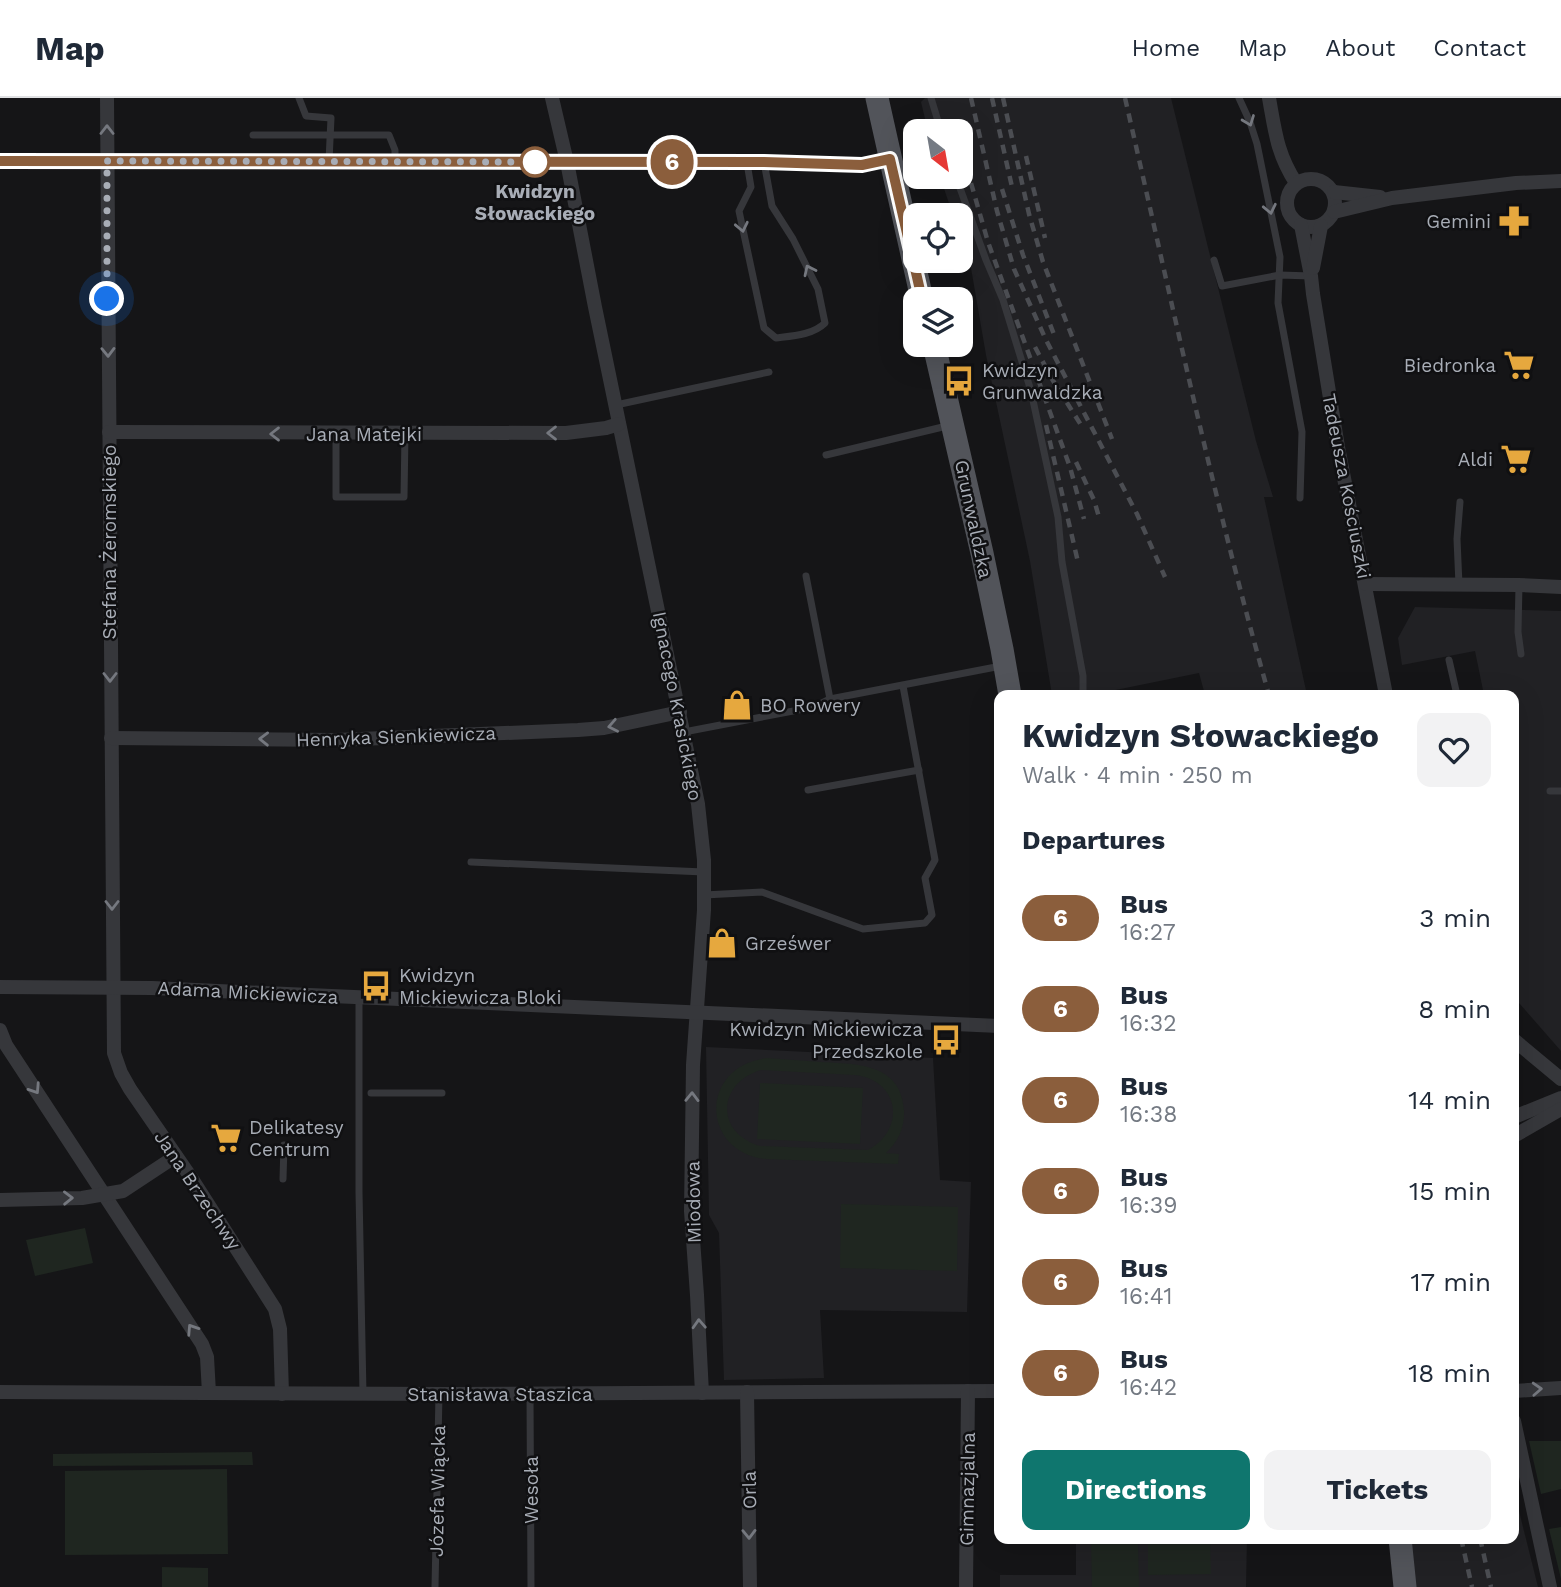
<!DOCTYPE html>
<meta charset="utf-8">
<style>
body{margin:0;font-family:"Work Sans",sans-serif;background:#f2f2f3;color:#1f2937;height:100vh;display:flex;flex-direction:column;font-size:26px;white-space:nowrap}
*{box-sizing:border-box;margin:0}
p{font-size:23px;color:#747a83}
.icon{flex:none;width:38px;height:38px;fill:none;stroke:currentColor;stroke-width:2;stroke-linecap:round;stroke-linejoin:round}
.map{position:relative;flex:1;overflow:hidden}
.panel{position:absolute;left:994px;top:592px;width:525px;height:854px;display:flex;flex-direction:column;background:#fff;border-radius:14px;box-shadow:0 7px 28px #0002}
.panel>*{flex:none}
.badge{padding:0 14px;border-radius:23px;font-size:24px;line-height:46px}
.needle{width:46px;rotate:149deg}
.fabs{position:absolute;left:903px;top:21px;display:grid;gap:14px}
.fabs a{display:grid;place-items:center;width:70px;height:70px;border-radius:14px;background:#fff;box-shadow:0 7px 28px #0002;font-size:35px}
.you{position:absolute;width:35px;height:35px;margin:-18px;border:5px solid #fff;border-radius:50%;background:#1a73e8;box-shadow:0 0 0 10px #1a73e833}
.map>.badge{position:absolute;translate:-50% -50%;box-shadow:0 0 0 4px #fff}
h2{padding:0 28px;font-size:26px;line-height:63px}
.round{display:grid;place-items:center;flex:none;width:74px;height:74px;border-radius:14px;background:#f2f2f3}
.overview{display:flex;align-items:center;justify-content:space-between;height:119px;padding:0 28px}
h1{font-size:33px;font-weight:700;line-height:52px}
.button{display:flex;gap:14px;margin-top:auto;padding:14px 28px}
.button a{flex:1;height:80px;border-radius:14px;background:#0f766e;color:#fff;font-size:28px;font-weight:700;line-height:80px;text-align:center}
.button a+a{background:#f2f2f3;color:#1f2937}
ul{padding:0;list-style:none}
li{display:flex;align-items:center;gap:21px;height:91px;padding:0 28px}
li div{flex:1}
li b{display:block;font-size:26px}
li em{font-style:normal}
li .badge{min-width:77px;font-weight:700;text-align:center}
header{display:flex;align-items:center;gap:42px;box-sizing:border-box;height:98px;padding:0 35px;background:#fff;border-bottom:2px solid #e0e1e3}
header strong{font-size:33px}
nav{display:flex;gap:38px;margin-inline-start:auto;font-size:24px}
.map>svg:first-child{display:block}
.built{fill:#212124}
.green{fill:#1f2620;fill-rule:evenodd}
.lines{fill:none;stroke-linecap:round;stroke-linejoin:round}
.lane{stroke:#36373b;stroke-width:7}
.street{stroke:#36373b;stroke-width:14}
.primary{stroke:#52545a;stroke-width:23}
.rail{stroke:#4b4d52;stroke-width:4.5;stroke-dasharray:9 7;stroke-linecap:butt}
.oneway{stroke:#75787f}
.line-casing{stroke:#fff;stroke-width:16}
.line{stroke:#8b5e3c;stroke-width:10}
.walk{stroke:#a8adb6;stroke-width:7;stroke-dasharray:0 12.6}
.stop-dot{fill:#fff;stroke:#8b5e3c;stroke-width:3.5}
.labels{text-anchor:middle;stroke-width:5;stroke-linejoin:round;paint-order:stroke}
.stop-label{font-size:19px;font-weight:bold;fill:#a8adb6;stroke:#101012}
.poi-label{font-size:19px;fill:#a8adb6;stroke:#101012;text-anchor:start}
.street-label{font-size:19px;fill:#a8adb6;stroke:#101012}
</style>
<header>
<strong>Map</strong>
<nav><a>Home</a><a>Map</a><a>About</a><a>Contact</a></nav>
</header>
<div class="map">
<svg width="1561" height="1489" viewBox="0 0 1561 1489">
<rect width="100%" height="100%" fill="#151517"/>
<!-- built -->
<g class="built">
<path d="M925,0H1171L1256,343L1273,399H1264L1307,597H1205L1199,575L1091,597H1052L1030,463L986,257L971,170L961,140V117H953L940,79H961V33H928L921,4Z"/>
<path d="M1415,509L1561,513V953L1519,905L1514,902V597H1484L1475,553L1402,567L1398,540Z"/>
<path d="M706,949L933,960L940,1082L971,1084L967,1214L820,1212L824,1280L724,1282L719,1135L709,1117Z"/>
<path d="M1514,1393L1538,1489H1415L1411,1440H1514Z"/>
<path d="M1076,1440H1247L1246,1489H1000V1477H1076Z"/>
</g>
<!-- green -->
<g class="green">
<path d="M767,960C785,961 803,963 821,964C856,966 901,965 904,1012C905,1029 898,1044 886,1055L899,1056L898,1066L766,1061C700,1054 699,968 767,960ZM761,972L854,977C899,981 907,1031 868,1052L760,1048C715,1035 717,985 761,972Z"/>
<path d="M760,985L863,990L860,1046L757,1041Z"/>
<path d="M841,1106L958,1109L957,1173L840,1170Z"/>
<path d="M85,1130L93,1165L35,1178L26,1142Z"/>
<path d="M1529,1343H1561V1391L1541,1396Z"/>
<path d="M252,1354L253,1367L53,1368V1356Z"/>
<path d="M227,1371L228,1456L65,1457V1373Z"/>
<path d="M1561,1429V1481L1549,1431Z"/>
<path d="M1210,1441L1211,1476L1148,1477V1442Z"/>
<path d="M1138,1442L1139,1489H1092L1091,1443Z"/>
<path d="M162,1469L208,1470V1489H162Z"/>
</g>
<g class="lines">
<!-- lane -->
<g class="lane">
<path d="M299,0L306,18L331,20L329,63"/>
<path d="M931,0L941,33"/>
<path d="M1239,0L1250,24L1257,46L1280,159L1278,205L1302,334L1300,400"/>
<path d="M253,37H389L395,52V63"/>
<path d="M747,65L751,89L739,113L764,230L776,240C792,238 813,237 825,225L818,191L793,141L772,108L764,64"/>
<path d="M956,79L986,162L1003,202L1031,293L1058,419L1062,464L1083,578V597"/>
<path d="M1214,162L1222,188L1280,177L1311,178"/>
<path d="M616,307L769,274"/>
<path d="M336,336V399H404L405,336"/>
<path d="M826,357L951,327"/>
<path d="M806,478L830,601"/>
<path d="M1459,487L1457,441L1460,404"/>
<path d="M1519,487L1518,534L1521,556"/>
<path d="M1449,562L1457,597"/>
<path d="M684,634L814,609L830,601L1001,568"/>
<path d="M808,692L919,672"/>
<path d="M1550,693H1561"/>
<path d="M471,764L704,774"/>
<path d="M704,797L762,794L863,831L925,825L932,817L925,780L935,762L903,588"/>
<path d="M359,900V1094L363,1296"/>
<path d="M371,995H442"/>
<path d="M283,1081L284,1047"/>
<path d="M530,1296L531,1489"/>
<path d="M435,1489L439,1296"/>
</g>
<!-- street -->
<g class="street">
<path d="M107,0L114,955L121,975L130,991L192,1081L275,1211L280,1231L282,1296"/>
<path d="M552,0L567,64L595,209L698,706L704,762V812L693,967L691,1113L697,1197L702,1295"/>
<path d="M1269,0C1275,33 1277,56 1296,85"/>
<path d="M0,63L764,64L862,67L890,61"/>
<circle cx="1311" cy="105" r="24"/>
<path d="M1334,94L1380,99"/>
<path d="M1334,114L1392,100L1516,85L1561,83"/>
<path d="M1301,127L1311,178L1313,196L1338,349L1386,597"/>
<path d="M1313,170L1321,128"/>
<path d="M109,334L566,335L606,330L619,326"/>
<path d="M1366,486L1519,487L1561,489"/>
<path d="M111,640L336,642L578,632L604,630L680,614"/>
<path d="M0,889L152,890L999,928"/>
<path d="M0,932L6,947L202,1246L207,1259L209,1295"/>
<path d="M1514,942L1561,981"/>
<path d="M1514,1019L1561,1000"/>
<path d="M1514,1038L1561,1011"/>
<path d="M0,1102L82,1100L123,1093L176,1058"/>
<path d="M1514,1293L1561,1290"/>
<path d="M0,1294L449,1296L999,1293"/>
<path d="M747,1294L750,1489"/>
<path d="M1514,1323L1550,1489"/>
<path d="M966,1489L968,1293"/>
</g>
<!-- primary -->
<g class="primary">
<path d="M877,0L922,201"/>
<path d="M934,247L982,455L1002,551L1010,597"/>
<path d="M1400,1440L1405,1489"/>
</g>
<!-- rail -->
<g class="rail">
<path d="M971,0L997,113L1014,171L1046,242L1137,416L1165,479"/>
<path d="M992,0L1012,89"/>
<path d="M1003,0L1029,116L1043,164L1112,341"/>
<path d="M1125,0C1171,200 1213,400 1269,597"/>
<path d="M1026,58L1045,140"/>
<path d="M971,85L988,144L1070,369L1084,421"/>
<path d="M1002,91L1023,157L1055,239"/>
<path d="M1035,249L1052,281L1081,327"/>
<path d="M1046,327L1078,464"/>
<path d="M1076,364L1094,402L1099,419"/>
<path d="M1461,1440L1472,1489"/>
<path d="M1480,1440L1491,1489"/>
</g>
</g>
<!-- one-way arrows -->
<defs><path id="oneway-chevron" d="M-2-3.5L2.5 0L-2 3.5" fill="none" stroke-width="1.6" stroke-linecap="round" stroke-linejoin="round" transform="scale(1.75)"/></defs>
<g class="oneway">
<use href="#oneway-chevron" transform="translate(1249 23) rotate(69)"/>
<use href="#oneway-chevron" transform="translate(107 32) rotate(-90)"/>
<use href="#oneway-chevron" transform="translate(1270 111) rotate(78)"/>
<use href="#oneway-chevron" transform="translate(742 129) rotate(78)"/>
<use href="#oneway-chevron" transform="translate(809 172) rotate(-116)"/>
<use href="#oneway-chevron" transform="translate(108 254) rotate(89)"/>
<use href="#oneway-chevron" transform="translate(552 335) rotate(180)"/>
<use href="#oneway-chevron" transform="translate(275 336) rotate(-180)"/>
<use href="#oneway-chevron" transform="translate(110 579) rotate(90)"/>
<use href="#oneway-chevron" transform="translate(613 628) rotate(169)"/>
<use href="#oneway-chevron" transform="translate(264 641) rotate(-179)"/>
<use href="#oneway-chevron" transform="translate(112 807) rotate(90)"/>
<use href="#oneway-chevron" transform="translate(35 991) rotate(57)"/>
<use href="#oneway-chevron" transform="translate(692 999) rotate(-89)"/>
<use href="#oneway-chevron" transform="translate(68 1100) rotate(-1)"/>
<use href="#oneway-chevron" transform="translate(699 1226) rotate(-93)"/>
<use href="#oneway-chevron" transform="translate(192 1231) rotate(-123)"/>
<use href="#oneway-chevron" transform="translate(1537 1291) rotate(-3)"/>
<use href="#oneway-chevron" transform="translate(749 1436) rotate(89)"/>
</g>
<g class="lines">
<!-- line casing -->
<g class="line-casing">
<path id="line" d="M0,63L764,64L862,67L890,61L922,201"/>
</g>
<!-- line -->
<use href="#line" class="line"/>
<!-- walk -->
<path class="walk" d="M107,201V63L535,64"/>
</g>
<!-- icons -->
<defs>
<g id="pharmacy-bare" transform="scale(2.415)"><path d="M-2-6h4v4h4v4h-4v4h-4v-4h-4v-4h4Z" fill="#e6a83e" stroke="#101012" stroke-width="2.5" paint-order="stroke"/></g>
<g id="supermarket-bare" transform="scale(2.415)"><path d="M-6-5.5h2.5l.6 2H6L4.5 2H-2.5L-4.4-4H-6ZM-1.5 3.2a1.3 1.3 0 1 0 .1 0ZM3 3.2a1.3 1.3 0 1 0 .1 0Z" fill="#e6a83e" stroke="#101012" stroke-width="2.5" paint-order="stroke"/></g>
<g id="bus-bare" transform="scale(2.415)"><path d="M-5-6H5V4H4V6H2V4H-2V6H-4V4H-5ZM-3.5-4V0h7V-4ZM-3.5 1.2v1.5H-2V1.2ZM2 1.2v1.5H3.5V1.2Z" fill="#e6a83e" stroke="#101012" stroke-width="2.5" paint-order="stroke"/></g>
<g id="shop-bare" transform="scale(2.415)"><path d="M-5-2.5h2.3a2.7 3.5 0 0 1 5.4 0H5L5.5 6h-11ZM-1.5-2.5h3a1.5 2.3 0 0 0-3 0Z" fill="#e6a83e" stroke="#101012" stroke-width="2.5" paint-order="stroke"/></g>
</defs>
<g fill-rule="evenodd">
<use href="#pharmacy-bare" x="1514" y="123"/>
<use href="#supermarket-bare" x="1519" y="267"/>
<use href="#bus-bare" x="959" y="283"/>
<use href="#supermarket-bare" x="1516" y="361"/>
<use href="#shop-bare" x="737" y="607"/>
<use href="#shop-bare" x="722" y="845"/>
<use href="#bus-bare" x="376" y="888"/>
<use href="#bus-bare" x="946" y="942"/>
<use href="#supermarket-bare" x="226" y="1040"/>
</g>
<!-- markers -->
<circle class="stop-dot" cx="535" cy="64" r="14"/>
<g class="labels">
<!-- stop labels -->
<g class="stop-label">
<text x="535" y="100">Kwidzyn<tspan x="535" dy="22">Słowackiego</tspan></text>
</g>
<!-- poi labels -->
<g class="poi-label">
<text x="1491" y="130" text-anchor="end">Gemini</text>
<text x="1496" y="274" text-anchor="end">Biedronka</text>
<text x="982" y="279">Kwidzyn<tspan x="982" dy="22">Grunwaldzka</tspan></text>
<text x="1493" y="368" text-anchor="end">Aldi</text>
<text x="760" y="614">BO Rowery</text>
<text x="745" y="852">Grześwer</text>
<text x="399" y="884">Kwidzyn<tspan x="399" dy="22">Mickiewicza Bloki</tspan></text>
<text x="923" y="938" text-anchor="end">Kwidzyn Mickiewicza<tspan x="923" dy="22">Przedszkole</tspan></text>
<text x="249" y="1036">Delikatesy<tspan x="249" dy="22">Centrum</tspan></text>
</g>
<!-- street labels -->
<g class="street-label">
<text x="364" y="343">Jana Matejki</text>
<text transform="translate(1347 388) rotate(79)" y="7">Tadeusza Kościuszki</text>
<text transform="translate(974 421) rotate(78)" y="7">Grunwaldzka</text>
<text transform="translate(109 444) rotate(-90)" y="7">Stefana Żeromskiego</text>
<text transform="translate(678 608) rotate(79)" y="7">Ignacego Krasickiego</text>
<text transform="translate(396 638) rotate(-2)" y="7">Henryka Sienkiewicza</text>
<text transform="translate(248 894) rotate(3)" y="7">Adama Mickiewicza</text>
<text transform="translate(198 1092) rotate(56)" y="7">Jana Brzechwy</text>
<text transform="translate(693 1104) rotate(-91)" y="7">Miodowa</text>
<text x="500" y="1303">Stanisława Staszica</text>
<text transform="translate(967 1391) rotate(-89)" y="7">Gimnazjalna</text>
<text transform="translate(531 1392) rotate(-90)" y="7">Wesoła</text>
<text transform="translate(749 1392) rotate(-91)" y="7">Orla</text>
<text transform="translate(437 1393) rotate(-89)" y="7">Józefa Wiącka</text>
</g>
</g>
</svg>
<div class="fabs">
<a><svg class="needle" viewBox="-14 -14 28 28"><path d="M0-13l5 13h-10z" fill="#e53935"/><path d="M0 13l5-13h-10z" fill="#747a83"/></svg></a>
<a><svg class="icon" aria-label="locate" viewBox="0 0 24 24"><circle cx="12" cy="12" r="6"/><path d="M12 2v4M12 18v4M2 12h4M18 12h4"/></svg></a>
<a><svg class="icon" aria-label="layers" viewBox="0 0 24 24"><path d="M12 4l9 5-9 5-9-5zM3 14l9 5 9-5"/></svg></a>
</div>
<div class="you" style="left:107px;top:201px"></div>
<b class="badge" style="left:672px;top:64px;background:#8b5e3c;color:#fff">6</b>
<section class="panel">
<div class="overview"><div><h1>Kwidzyn Słowackiego</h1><p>Walk · 4 min · 250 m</p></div><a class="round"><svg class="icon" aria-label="heart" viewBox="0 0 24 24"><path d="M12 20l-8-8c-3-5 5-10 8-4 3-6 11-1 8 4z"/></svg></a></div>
<h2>Departures</h2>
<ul>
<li><span class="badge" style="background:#8b5e3c;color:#fff">6</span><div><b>Bus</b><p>16:27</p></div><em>3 min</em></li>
<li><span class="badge" style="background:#8b5e3c;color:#fff">6</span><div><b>Bus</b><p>16:32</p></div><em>8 min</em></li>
<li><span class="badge" style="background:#8b5e3c;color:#fff">6</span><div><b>Bus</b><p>16:38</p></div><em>14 min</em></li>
<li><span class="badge" style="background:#8b5e3c;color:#fff">6</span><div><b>Bus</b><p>16:39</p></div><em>15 min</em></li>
<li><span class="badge" style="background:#8b5e3c;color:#fff">6</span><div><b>Bus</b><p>16:41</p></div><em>17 min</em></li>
<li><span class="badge" style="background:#8b5e3c;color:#fff">6</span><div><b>Bus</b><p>16:42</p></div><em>18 min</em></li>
</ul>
<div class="button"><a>Directions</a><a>Tickets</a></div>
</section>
</div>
